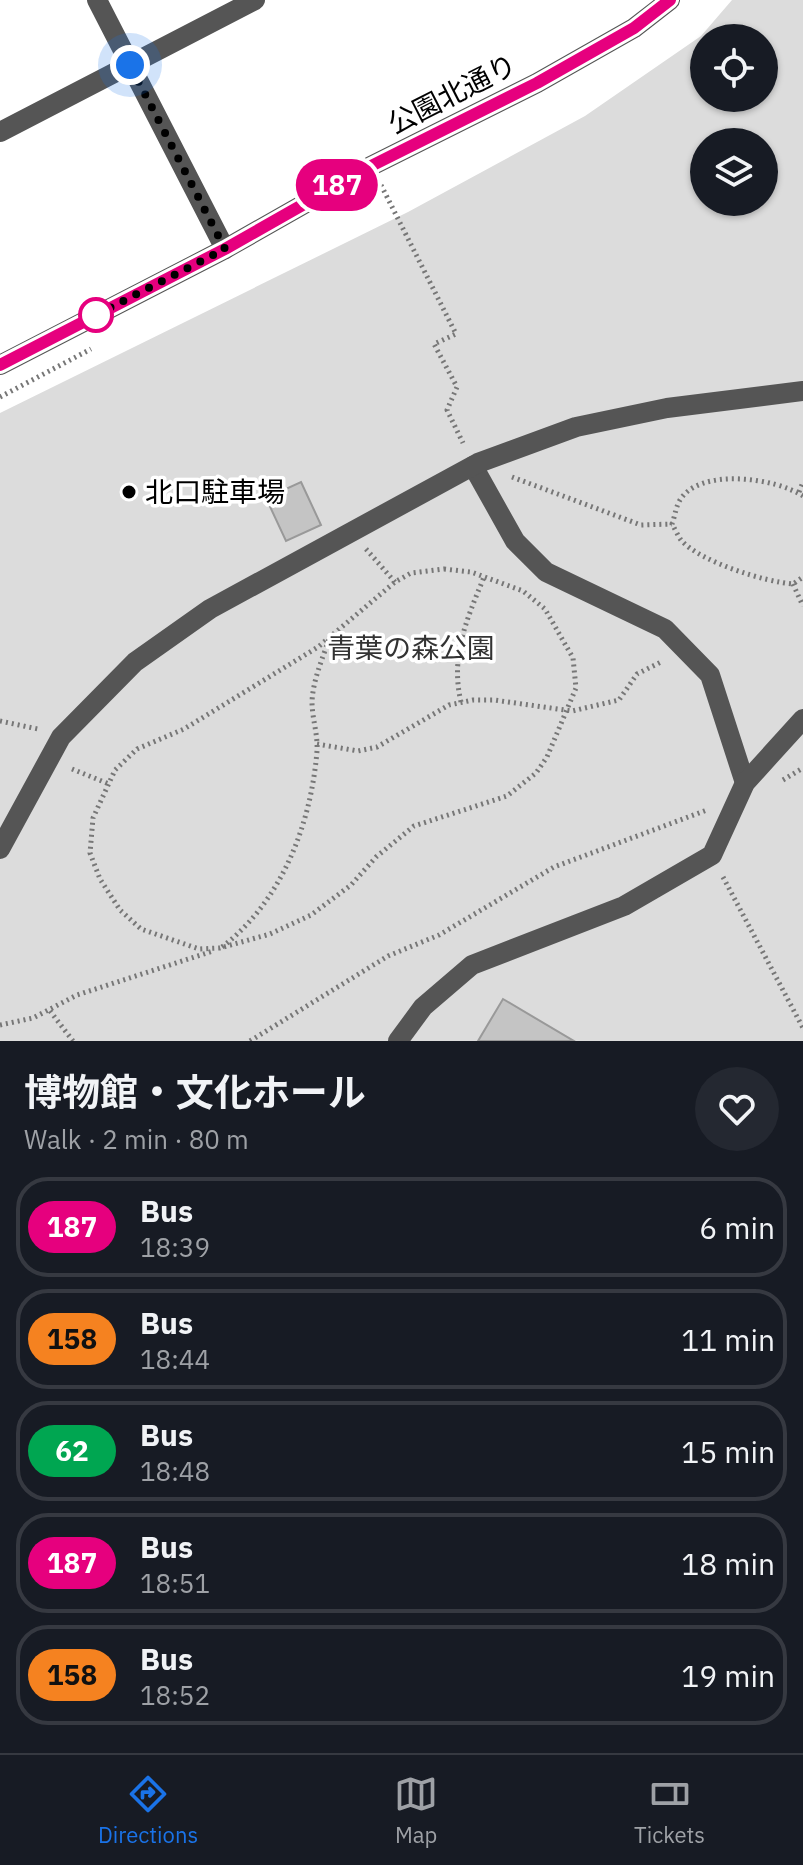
<!DOCTYPE html>
<meta charset="utf-8">
<style>
body{margin:0;font-family:"IBM Plex Sans","Noto Sans JP",sans-serif;background:#242831;color:#f1f3f6;height:100vh;display:flex;flex-direction:column;font-size:30px;white-space:nowrap}
*{box-sizing:border-box;margin:0}
p{font-size:26px;color:#9ea1a6}
.icon{flex:none;width:44px;height:44px;fill:none;stroke:currentColor;stroke-width:2;stroke-linecap:round;stroke-linejoin:round}
.map{position:relative;height:1041px;overflow:hidden}
.sheet{display:flex;flex-direction:column;background:#171b24;flex:1}
.sheet>*{flex:none}
.badge{padding:0 16px;border-radius:26px;font-size:28px;line-height:52px}
.fabs{position:absolute;left:690px;top:24px;display:grid;gap:16px}
.fabs a{display:grid;place-items:center;width:88px;height:88px;border-radius:50%;background:#171b24;box-shadow:0 2px 6px #0004;font-size:40px}
.you{position:absolute;width:40px;height:40px;margin:-20px;border:6px solid #fff;border-radius:50%;background:#1a73e8;box-shadow:0 0 0 12px #1a73e833}
.map>.badge{position:absolute;translate:-50% -50%;box-shadow:0 0 0 4px #fff}
.round{display:grid;place-items:center;flex:none;width:84px;height:84px;border-radius:42px;background:#242831}
.headline{display:flex;align-items:center;justify-content:space-between;height:136px;padding:0 24px}
h1{font-size:38px;font-weight:700;line-height:60px}
ul{padding:0;list-style:none}
li{display:flex;align-items:center;gap:24px;height:100px;margin:0 16px 12px;padding:0 8px;border:4px solid #363941;border-radius:32px}
li div{flex:1}
li b{display:block;font-size:30px}
li em{font-style:normal}
li .badge{min-width:88px;font-weight:700;text-align:center}
.menu{display:flex;justify-content:space-around;align-items:center;height:112px;border-top:2px solid #363941;background:#171b24;font-size:22px;color:#9ea1a6}
.menu a{display:grid;justify-items:center;gap:4px}
.menu .active{color:#1a73e8}
.map>svg:first-child{display:block}
.green{fill:#dcdcdc;fill-rule:evenodd}
.building{fill:#c4c4c4;stroke:#999;stroke-width:2}
.lines{fill:none;stroke-linecap:round;stroke-linejoin:round}
.path{stroke:#777;stroke-width:5;stroke-dasharray:2 4;stroke-linecap:butt}
.minor{stroke:#555;stroke-width:20}
.line-casing{stroke:#fff;stroke-width:18}
.line{stroke:#e6007e;stroke-width:12}
.walk{stroke:#000;stroke-width:8;stroke-dasharray:0 14.4}
.stop-dot{fill:#fff;stroke:#e6007e;stroke-width:4}
.poi-dot{fill:#000;stroke:#fff;stroke-width:3}
.labels{text-anchor:middle;stroke-width:7;stroke-linejoin:round;paint-order:stroke}
.street-label{font-size:28px;fill:#000;stroke:#fff}
.poi-label{font-size:28px;fill:#000;stroke:#fff;text-anchor:start}
.park-label{font-size:28px;fill:#333;stroke:#fff}
</style>
<div class="map">
<svg width="803" height="1041" viewBox="0 0 803 1041">
<rect width="100%" height="100%" fill="#fff"/>
<!-- green -->
<path class="green" d="M732,0H803V1041H0V413L408,212L585,116L701,36ZM704,38H764V98H704ZM704,142H764V202H704Z"/>
<!-- building -->
<g class="building">
<path d="M301,482L321,525L286,541L266,498Z"/>
<path d="M503,999L574,1041H478Z"/>
</g>
<g class="lines">
<!-- path -->
<g class="path">
<path d="M381,185L456,334L434,344L457,387L447,410L463,443"/>
<path d="M0,397L91,349"/>
<path d="M512,477L641,525L672,524"/>
<path d="M799,492L803,482"/>
<path d="M803,496C776,478 700,467 680,500C676,506 675,516 672,524C675,529 678,536 681,540C700,562 766,582 793,584L803,577"/>
<path d="M366,549L395,582"/>
<path d="M444,569L471,572L523,591L545,609L573,658L576,688L547,757L536,773L507,796L414,826L376,857L351,885L311,915L270,934L220,948L199,949L141,929L120,910L100,879L90,853L93,818L115,770L137,749L184,729L318,647L395,582L411,573Z"/>
<path d="M793,584L803,606"/>
<path d="M461,702C450,656 467,619 484,577"/>
<path d="M0,721L38,729"/>
<path d="M317,744L358,751L377,747L449,705L473,700H494L572,711L619,700L637,674L663,661"/>
<path d="M72,769L109,784"/>
<path d="M783,780L803,768"/>
<path d="M723,877L803,1028"/>
<path d="M222,947C282,901 311,824 317,751C318,734 312,718 312,702C313,679 323,658 330,636"/>
<path d="M50,1011L73,1041"/>
<path d="M0,1025L33,1018L77,995L213,951"/>
<path d="M250,1041L388,956L439,935L554,867L707,810"/>
</g>
<!-- minor -->
<g class="minor">
<path d="M97,0L225,249"/>
<path d="M0,132L255,0"/>
<path d="M0,365L225,249L371,166L537,83L634,28L670,0"/>
<path d="M473,466L515,541L546,572L665,629L710,675L745,783"/>
<path d="M0,849L61,737L135,662L210,609L478,463L576,427L667,408L803,391"/>
<path d="M398,1041L423,1007L472,965L624,906L712,855L745,783L803,719"/>
</g>
</g>
<g class="lines">
<!-- line casing -->
<g class="line-casing">
<path id="line" d="M0,365L225,249L371,166L537,83L634,28L670,0"/>
</g>
<!-- line -->
<use href="#line" class="line"/>
<!-- walk -->
<path class="walk" d="M96,315L84,321L225,249L130,65"/>
</g>
<!-- markers -->
<circle class="stop-dot" cx="96" cy="315" r="16"/>
<circle class="poi-dot" cx="129" cy="492" r="8"/>
<g class="labels">
<!-- street labels -->
<g class="street-label">
<text transform="translate(452 94) rotate(-27)" y="10">公園北通り</text>
</g>
<!-- poi labels -->
<g class="poi-label">
<text x="145" y="502">北口駐車場</text>
</g>
<!-- park labels -->
<g class="park-label">
<text x="411" y="658">青葉の森公園</text>
</g>
</g>
</svg>
<div class="fabs">
<a><svg class="icon" aria-label="locate" viewBox="0 0 24 24"><circle cx="12" cy="12" r="6"/><path d="M12 2v4M12 18v4M2 12h4M18 12h4"/></svg></a>
<a><svg class="icon" aria-label="layers" viewBox="0 0 24 24"><path d="M12 4l9 5-9 5-9-5zM3 14l9 5 9-5"/></svg></a>
</div>
<div class="you" style="left:130px;top:65px"></div>
<b class="badge" style="left:337px;top:185px;background:#e6007e;color:#fff">187</b>
</div>
<section class="sheet">
<div class="headline"><div><h1>博物館・文化ホール</h1><p>Walk · 2 min · 80 m</p></div><a class="round"><svg class="icon" aria-label="heart" viewBox="0 0 24 24"><path d="M12 20l-8-8c-3-5 5-10 8-4 3-6 11-1 8 4z"/></svg></a></div>
<ul>
<li><span class="badge" style="background:#e6007e;color:#fff">187</span><div><b>Bus</b><p>18:39</p></div><em>6 min</em></li>
<li><span class="badge" style="background:#f58220;color:#111">158</span><div><b>Bus</b><p>18:44</p></div><em>11 min</em></li>
<li><span class="badge" style="background:#00a651;color:#fff">62</span><div><b>Bus</b><p>18:48</p></div><em>15 min</em></li>
<li><span class="badge" style="background:#e6007e;color:#fff">187</span><div><b>Bus</b><p>18:51</p></div><em>18 min</em></li>
<li><span class="badge" style="background:#f58220;color:#111">158</span><div><b>Bus</b><p>18:52</p></div><em>19 min</em></li>
</ul>
</section>
<nav class="menu">
<a class="active"><svg class="icon" aria-label="directions" viewBox="0 0 24 24"><path d="M12 3l9 9-9 9-9-9zM9 14v-3h6M13 9l2 2-2 2"/></svg>Directions</a>
<a><svg class="icon" aria-label="map" viewBox="0 0 24 24"><path d="M3 6l6-2 6 2 6-2v14l-6 2-6-2-6 2zM9 4v14M15 6v14"/></svg>Map</a>
<a><svg class="icon" aria-label="tickets" viewBox="0 0 24 24"><path d="M3 7h18v10H3zM15 7v10"/></svg>Tickets</a>
</nav>
